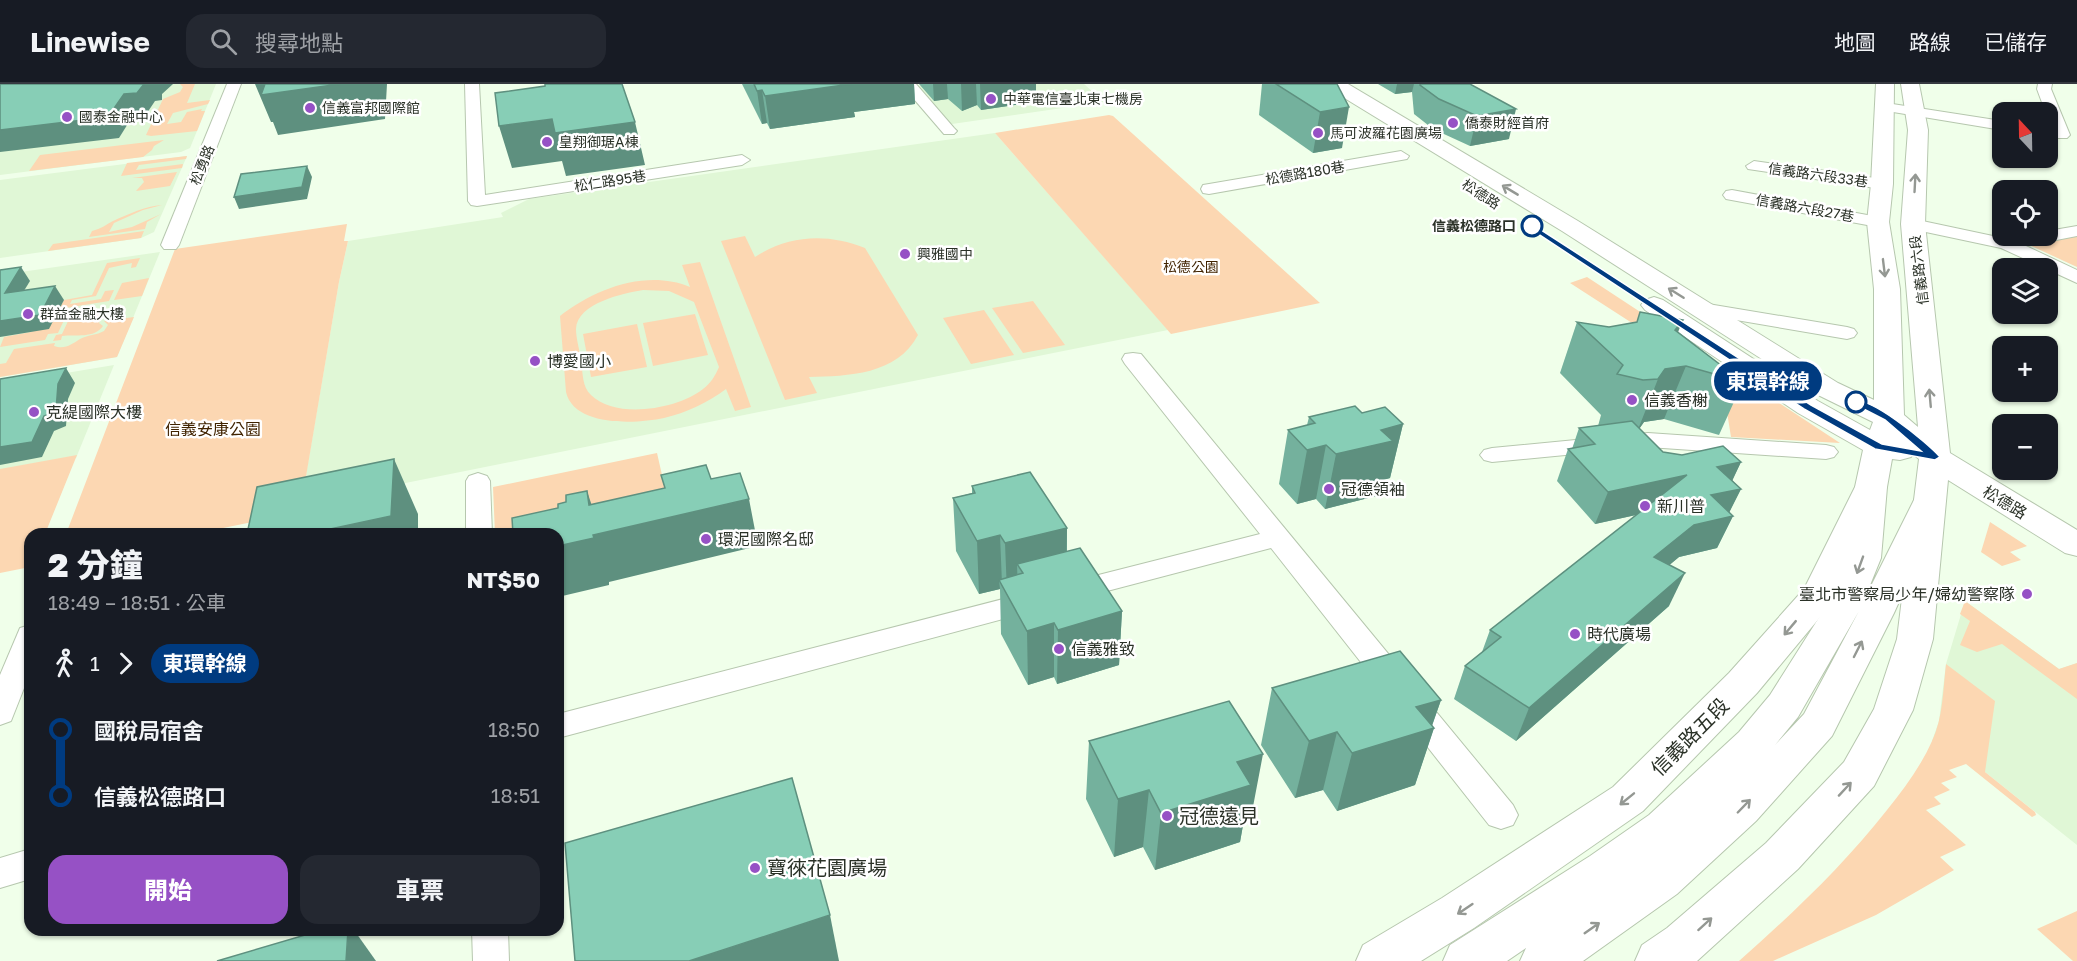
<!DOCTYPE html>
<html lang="zh-TW">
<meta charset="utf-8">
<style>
body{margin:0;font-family:"Golos Text","Noto Sans TC",sans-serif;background:#242831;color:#f1f3f6;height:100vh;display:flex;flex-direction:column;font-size:22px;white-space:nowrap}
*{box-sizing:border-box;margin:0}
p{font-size:20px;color:#9ea1a6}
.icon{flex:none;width:33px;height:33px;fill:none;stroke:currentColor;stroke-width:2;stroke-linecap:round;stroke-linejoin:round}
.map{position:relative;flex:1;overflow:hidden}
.drawer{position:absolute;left:24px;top:444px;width:540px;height:408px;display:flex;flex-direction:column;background:#171b24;border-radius:18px;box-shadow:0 2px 4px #0004}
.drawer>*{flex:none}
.badge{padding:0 12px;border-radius:20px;font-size:21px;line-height:39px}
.needle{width:39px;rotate:338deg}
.buttons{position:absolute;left:1992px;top:18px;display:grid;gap:12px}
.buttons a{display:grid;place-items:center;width:66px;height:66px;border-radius:12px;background:#171b24;box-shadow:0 2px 4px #0004;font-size:30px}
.map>.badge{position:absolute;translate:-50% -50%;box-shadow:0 0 0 3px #fff}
.legs{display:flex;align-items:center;gap:9px;height:66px;padding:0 24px;font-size:20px}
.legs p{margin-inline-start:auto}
.headline{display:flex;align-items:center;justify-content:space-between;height:102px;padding:0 24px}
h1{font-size:33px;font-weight:800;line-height:45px}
.button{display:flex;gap:12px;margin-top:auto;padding:12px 24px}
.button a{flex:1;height:69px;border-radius:18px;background:#9651c5;color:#fff;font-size:24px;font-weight:800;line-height:69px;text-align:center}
.button a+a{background:#242831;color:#f1f3f6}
ul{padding:0 24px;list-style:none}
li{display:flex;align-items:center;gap:21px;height:66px;font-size:22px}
li i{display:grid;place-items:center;width:9px;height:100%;margin:0 8px;background:currentColor}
li i::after{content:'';width:15px;height:15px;margin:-8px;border:4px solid;border-radius:50%;background:#171b24}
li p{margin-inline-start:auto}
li:first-child i{background:linear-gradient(#0000 50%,currentColor 0)}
li:last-child i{background:linear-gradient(currentColor 50%,#0000 0)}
header{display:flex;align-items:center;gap:36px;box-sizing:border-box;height:84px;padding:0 30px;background:#171b24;border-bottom:2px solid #363941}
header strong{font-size:28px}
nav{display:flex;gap:33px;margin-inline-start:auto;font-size:21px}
.search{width:420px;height:54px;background:#242831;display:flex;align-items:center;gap:15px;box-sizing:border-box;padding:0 21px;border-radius:18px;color:#9ea1a6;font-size:22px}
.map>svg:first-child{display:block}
.built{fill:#e0f7d6}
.green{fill:#fcd7b2;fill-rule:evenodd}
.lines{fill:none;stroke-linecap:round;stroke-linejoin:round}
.street-casing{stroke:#b6c7ae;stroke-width:2}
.secondary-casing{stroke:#b6c7ae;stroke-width:2}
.highway-casing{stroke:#b6c7ae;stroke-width:2}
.street{fill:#fff;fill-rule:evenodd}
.secondary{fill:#fff;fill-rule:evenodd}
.highway{fill:#fff;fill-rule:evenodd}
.wall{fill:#74b19d}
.shaded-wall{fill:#5e907f}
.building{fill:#87ceb6;stroke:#5e907f;stroke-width:1.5}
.oneway{stroke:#949893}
.line-1{fill:#003b80;stroke:#fff;stroke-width:1.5}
.poi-dot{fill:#9651c5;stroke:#fff;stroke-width:2}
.stop-1-dot{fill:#fff;stroke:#003b80;stroke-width:3}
.labels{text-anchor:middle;stroke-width:5;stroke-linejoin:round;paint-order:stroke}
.far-poi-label{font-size:14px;fill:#2a3127;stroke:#fff;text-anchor:start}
.far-street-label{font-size:14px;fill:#2a3127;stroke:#fff}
.far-stop-label{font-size:14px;font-weight:bold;fill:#2a3127;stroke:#fff;text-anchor:end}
.far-park-label{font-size:14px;fill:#402300;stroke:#fff}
.poi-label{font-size:16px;fill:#2a3127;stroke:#fff;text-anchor:start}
.park-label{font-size:16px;fill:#402300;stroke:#fff}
.street-label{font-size:16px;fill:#2a3127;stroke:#fff}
.near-street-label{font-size:20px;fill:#2a3127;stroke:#fff}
.near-poi-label{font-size:20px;fill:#2a3127;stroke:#fff;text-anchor:start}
</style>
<header>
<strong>Linewise</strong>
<div class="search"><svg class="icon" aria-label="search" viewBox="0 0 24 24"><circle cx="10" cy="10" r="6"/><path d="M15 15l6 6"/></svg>搜尋地點</div>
<nav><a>地圖</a><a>路線</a><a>已儲存</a></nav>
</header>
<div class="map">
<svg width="2077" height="877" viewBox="0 0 2077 877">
<rect width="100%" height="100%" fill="#f0ffea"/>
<!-- built -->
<g class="built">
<path d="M0,0H216L190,64L181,68L0,91Z"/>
<path d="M932,0H1084L1104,18L945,41L913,3Z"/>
<path d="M995,49L1168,246L301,420L339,198L348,157L503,133L501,129L529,115Z"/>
<path d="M187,72L154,148L141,154L0,174V96Z"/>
<path d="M160,168L117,273L0,293V191Z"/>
<path d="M114,281L76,374L0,388V300Z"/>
<path d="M1965,517L2059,585L2077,579V761L1985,688L1932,657L1939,637L1946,580Z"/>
</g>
<!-- green -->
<g class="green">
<path d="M180,0H195L187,19L210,16L208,20L173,29L167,40L181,38L187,28L202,25L201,27H205L197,47L151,52L146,51L163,15L180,8L183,3Z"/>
<path d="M1109,31L1113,32L1320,219L1171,250L995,49Z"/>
<path d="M164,56L154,62L152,66L143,73L29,87L40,71Z"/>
<path d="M187,72L186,75L139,81L136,86L183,80L182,84L121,92L127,79Z"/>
<path d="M177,88L170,102L136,107L144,98L142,94H132Z"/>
<path d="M162,121L143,126L114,139L109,148L132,143L161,130L147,138L145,145L89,153L92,147C101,145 107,140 113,137C129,130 145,122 162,121Z"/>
<path d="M347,140L344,157H348L339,198L300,428L194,450H66L175,165Z"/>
<path d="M144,147L141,154L48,167L53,160Z"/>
<path d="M2077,148V183L2025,159Z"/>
<path d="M745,152L755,173C789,151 827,149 865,164L918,251C897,291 848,292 809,293L817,309L785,316L721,157Z"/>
<path d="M140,174L136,183L131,184L132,179L109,184L96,212L72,216L70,220L101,215L105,207L114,206L109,217L59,225L64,216L92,211L107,179Z"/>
<path d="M700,178L751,323L735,327L726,305C709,318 686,329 664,334C636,340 574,343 566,308L560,232C595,205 646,185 690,203L682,181ZM643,206L669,207L694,218L719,283C715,292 711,299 703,305C678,325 616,336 591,311C582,303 583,289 581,277C580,267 576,255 576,245C577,219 624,209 643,206Z"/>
<path d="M1587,193L1840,359L1731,353L1722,297L1570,199Z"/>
<path d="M149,194L142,212L114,216L122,199Z"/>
<path d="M1033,217L1065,261L1023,269L992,224Z"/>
<path d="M984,226L1014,271L971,280L943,234Z"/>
<path d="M104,227L99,239L103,242C94,255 76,250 62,252L61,256L53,257L56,251L62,250L70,233Z"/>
<path d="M695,230L708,271L653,282L643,239Z"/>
<path d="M134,233L117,273L0,293V280L6,279L14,265L55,259L54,262C65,266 72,260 80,255C87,251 97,251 104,247L108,241L104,237Z"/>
<path d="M63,234H65L58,249L48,250L45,256L0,263L4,253L31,248L54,235L61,236Z"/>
<path d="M637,240L647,283L591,293L583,250Z"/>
<path d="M657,369L670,426L558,450H495L493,403Z"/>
<path d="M77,371L45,450H30V483L0,489V385Z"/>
<path d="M1990,438L2027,462L2010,468L2021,476L2002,482L1981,468Z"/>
<path d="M1965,517L2059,585L2077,579V615L2002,560L1977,568L1960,561L1970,537L1960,530Z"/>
<path d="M1946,580L1995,617L1985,688L2035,728L2036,731L2032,733L1966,680L1949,686L1957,693L1941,699L1950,706L1934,713L1941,720L1926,726L1966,761L1940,773L1954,786L1876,831L1773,877H1739C1792,830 1843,782 1887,726C1904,705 1921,682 1932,657C1943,634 1943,606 1946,580Z"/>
<path d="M2077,827V877H2073L2037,845Z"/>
</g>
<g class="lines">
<!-- street casing -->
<g class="street-casing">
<g id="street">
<path d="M227,0H241L179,161L176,165H164L161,161Z"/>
<path d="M465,0H479L485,111L742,71L750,76L742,81L477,122L471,121L468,117Z"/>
<path d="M901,0H916L954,44L957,47L954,50H944Z"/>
<path d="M2038,0H2052L2051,5L2070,51L2067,54H2057L2054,51L2037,5Z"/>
<path d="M1886,19L2002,37V46L1881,26L1879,23Z"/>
<path d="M1401,67L1409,72L1407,75L1209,110L1203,109L1201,105L1203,101L1209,100Z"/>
<path d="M1754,77L1882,95L1890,100L1882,105L1748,85L1746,82Z"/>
<path d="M1732,106L1878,133L1884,134L1887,138L1884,142L1878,143L1726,115L1723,111L1726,107Z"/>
<path d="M1913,135L2007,155L2048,152V147L2077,142V152L2026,162L2077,186V199L2001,164L1907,144L1904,140L1907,136Z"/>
<path d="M1702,219L1847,243L1854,245L1857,249L1854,253L1847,255L1695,229L1692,225L1695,221Z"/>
<path d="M1133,269L1141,270L1513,721L1518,731L1513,741L1501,745L1489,741L1271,464L1069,517L1059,515L1055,508L1059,501L1260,450L1125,280L1122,275L1125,270Z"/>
<path d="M1648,349L1826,361L1834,363L1838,368L1834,373L1826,375L1648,363L1492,378L1484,376L1480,371L1484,366L1492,364Z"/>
<path d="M478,389L487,392L490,397L492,450H466V397L469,392Z"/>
<path d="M1034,507L1044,510L1048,517L1044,524L558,654V630Z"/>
<path d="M30,541V589L11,637L0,641V591L20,544Z"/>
<path d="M30,765V795L0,804V774Z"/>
<path d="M472,846H508L509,877H473Z"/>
</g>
</g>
<!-- secondary casing -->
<g class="secondary-casing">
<path id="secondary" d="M1326,0H1348L1578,137L1838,299L1874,316V205L1867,138L1871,100L1876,0H1894L1893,100L1889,138L1900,205L1904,331L1918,343L1901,140L1908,46L1901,0H1919L1928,46L1925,140L1950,369L2077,446V472L2065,469L1948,396L1933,555L1913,626L1874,702L1798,785L1697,877H1635L1642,861L1667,844L1766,759L1844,678L1874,625L1897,555L1919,375L1913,370L1911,373L1900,376L1892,375L1887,403L1831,520L1757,609L1643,727L1474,844L1421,877H1356L1363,861L1442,814L1613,703L1729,589L1804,505L1855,403L1863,366L1798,329L1645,226L1641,221L1645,216L1654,213L1663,216L1818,317L1870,346L1873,338L1818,311L1562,147L1328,4Z"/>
</g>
<!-- highway casing -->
<g class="highway-casing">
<path id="highway" d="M1871,393L1882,396L1887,403L1881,474L1864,516L1918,408L1929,405L1940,408L1945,415L1894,529L1832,652L1756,737L1677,810L1583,877H1520L1526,864L1507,877H1443L1450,861L1590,772L1649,731L1739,648L1770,611L1827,521L1847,474L1855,403L1860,396ZM1859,527L1804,630L1775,661L1798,633Z"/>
</g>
<!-- street -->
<use href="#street" class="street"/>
<!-- secondary -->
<use href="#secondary" class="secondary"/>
<!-- highway -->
<use href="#highway" class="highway"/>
</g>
<!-- wall -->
<g class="wall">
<path d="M742,0H914L915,20L854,28L855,33L770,45L767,39L762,40Z"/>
<path d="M919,0H1036V18L981,26L977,21L962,27L948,15L934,17Z"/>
<path d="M1262,0H1337L1342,64L1313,69L1259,31Z"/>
<path d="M1378,0H1470L1509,55L1470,62L1433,45L1414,30L1412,8L1395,10Z"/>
<path d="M1577,238L1609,243L1678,248L1743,298L1719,351L1664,335L1644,338L1639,345L1663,368L1682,371L1741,378L1732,396L1741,405L1729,428L1733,432L1717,464L1679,473L1669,481V522L1516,657L1454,615L1465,582L1482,568L1490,546L1636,431L1595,440L1557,397L1568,365H1572L1579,344L1598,342L1601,331L1560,289Z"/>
<path d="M1362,329L1403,340L1390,394L1383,396L1380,411L1325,425L1316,415L1297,420L1279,400L1288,346L1307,341L1309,333Z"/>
<path d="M972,402L1067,444V468L1122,527L1119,581L1057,600L1054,593L1028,601L1001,550L1000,505L979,510L956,467L953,414L972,409Z"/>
<path d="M1272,604L1441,616L1432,642L1434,644L1415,701L1337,727L1323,706L1295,714L1261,661Z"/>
<path d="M1089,657L1252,728L1245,730L1240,758L1155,786L1143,763L1114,773L1086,715Z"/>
</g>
<!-- shaded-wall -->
<g class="shaded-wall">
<path d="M144,0H173L162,10V16L155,17L147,29L134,30L119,54L0,68V29L124,10Z"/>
<path d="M255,0H387L385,35L278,51L273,38H271Z"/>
<path d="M849,0H914L915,20L854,28L855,33L770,45L765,12Z"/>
<path d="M933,0H947L948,15L934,17Z"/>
<path d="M961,0H976L977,21L962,27Z"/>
<path d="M980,0H1036V18L981,26Z"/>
<path d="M1397,0H1414L1412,8L1395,10Z"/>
<path d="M762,6L767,39L762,40L757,7Z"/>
<path d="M1349,23L1342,64L1313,69L1320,28Z"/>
<path d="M1516,25L1509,55L1470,62L1477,32Z"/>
<path d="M552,35L635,38L645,81L566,92L562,77L512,84L499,42Z"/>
<path d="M307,82L312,93L307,115L239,125L234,113Z"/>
<path d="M21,183L30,197L14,223L5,209Z"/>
<path d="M55,202L64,216L49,245L0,253V237Z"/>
<path d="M1683,236L1662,287L1675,246Z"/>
<path d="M1686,282L1664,335L1644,338L1637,348L1658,295L1665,285Z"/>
<path d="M66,284L75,299L68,315L66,342L54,347L42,373L0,381V363L58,300Z"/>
<path d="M1403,340L1390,394L1383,396L1380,411L1325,425L1336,370L1381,346Z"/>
<path d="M1326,361L1316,415L1297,420L1307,366Z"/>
<path d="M394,375L418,430V450H307Z"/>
<path d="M1741,378L1727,408L1741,405L1727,433L1733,432L1717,464L1679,473L1640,506L1654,473L1717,383Z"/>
<path d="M1687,391L1672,423L1595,440L1608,408Z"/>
<path d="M587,407L601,449L749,415L758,462L609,498V501L558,513V462L589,421Z"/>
<path d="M1067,444L1066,497L1023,489L1017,480L1018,510L1007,509L1005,459Z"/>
<path d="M1000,451L1002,500L999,496L1000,505L979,510L977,457Z"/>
<path d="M1685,489L1669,522L1516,657L1529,624Z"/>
<path d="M1122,527L1119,581L1057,600L1058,546Z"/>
<path d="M1054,539V593L1028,601L1027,547Z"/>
<path d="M1441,616L1431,644H1434L1415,701L1337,727L1352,669L1416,623Z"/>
<path d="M1337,648L1323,706L1295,714L1309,657Z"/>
<path d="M1263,670L1252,728L1245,730L1240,758L1155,786L1161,729L1237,678Z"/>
<path d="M1149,706L1143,763L1114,773L1118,715Z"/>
<path d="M830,831L839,877H689Z"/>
<path d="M348,846H354L376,877H346Z"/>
</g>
<!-- building -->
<g class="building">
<path d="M0,0H144L137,9L124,10L108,33L0,46Z"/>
<path d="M265,0H340L261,11Z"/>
<path d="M545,0H622L635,38L555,49L552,35L499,42L495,9L545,2Z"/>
<path d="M754,0H851L765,12L762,6L757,7Z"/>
<path d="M1276,0H1337L1349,23L1320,28Z"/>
<path d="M1420,0H1470L1516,25L1477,32L1439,15L1420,1Z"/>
<path d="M307,82L302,103L234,113L241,90Z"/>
<path d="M21,183L5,209L55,202L40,231L0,237V186Z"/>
<path d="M1640,228L1683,236L1675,246L1743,298L1686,282L1665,285L1658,295L1643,296L1617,290L1623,281L1577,238L1609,243L1637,238Z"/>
<path d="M66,284L58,300L56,327L44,332L32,358L0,363V295Z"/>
<path d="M1355,322L1362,329L1385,323L1403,340L1381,346L1393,357L1336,370L1326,361L1307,366L1288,346L1315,339L1309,333Z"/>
<path d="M1632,337L1663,368L1682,371L1723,362L1741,378L1717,383L1741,405L1711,411L1733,432L1694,441L1654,473L1685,489L1529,624L1465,582L1501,553L1490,546L1687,391L1608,408L1568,365L1595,360L1579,344Z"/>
<path d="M394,375L391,432L307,450H247L257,403Z"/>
<path d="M706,381L711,395L740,389L749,415L593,451L594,454L558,462V450H512H513L512,434L558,424V420L566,418V411L587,407L589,421L665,404L661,391Z"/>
<path d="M1030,388L1067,444L1005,459L1000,451L977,457L953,414L975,409L972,402Z"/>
<path d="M1080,464L1122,527L1058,546L1054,539L1027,547L999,496L1023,489L1017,480Z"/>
<path d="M1400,567L1441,616L1416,623L1434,644L1352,669L1337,648L1309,657L1272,604Z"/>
<path d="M1229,617L1263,670L1237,678L1251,701L1161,729L1149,706L1118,715L1089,657Z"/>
<path d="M792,694L830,831L689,877H575L565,759Z"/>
<path d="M322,846H348L346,877H217Z"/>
</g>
<!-- one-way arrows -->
<defs><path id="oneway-shaft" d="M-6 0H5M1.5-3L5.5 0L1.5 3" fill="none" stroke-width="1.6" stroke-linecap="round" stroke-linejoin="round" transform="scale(1.5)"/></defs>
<g class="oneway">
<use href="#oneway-shaft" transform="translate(1915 99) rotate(-87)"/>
<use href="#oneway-shaft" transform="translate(1510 106) rotate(-149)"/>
<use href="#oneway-shaft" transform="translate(1884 184) rotate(83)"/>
<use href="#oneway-shaft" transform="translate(1676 209) rotate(-148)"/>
<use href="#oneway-shaft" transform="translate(1930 314) rotate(-95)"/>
<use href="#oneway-shaft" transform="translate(1860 481) rotate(110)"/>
<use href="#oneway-shaft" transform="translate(1790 544) rotate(130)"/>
<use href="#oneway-shaft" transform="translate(1858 565) rotate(-63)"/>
<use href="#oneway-shaft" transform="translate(1845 705) rotate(-47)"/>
<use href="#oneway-shaft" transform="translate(1627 715) rotate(141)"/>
<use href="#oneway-shaft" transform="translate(1744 722) rotate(-46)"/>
<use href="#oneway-shaft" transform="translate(1465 825) rotate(146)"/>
<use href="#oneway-shaft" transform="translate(1705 840) rotate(-42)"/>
<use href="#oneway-shaft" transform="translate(1592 844) rotate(-35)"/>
</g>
<!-- line-1 -->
<path class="line-1" d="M1532,140L1811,321L1882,360L1921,367L1885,336L1850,318C1865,307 1928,359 1940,373L1935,376L1875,365L1804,325L1529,144L1528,142Z"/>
<!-- markers -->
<g class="poi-dot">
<circle cx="991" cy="15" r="6"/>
<circle cx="310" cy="24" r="6"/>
<circle cx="67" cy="33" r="6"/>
<circle cx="1453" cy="39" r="6"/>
<circle cx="1318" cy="49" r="6"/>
<circle cx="547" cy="58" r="6"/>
<circle cx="905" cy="170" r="6"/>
<circle cx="28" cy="230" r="6"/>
<circle cx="535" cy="277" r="6"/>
<circle cx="1632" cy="316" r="6"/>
<circle cx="34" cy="328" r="6"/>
<circle cx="1329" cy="405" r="6"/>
<circle cx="1645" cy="422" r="6"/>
<circle cx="706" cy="455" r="6"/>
<circle cx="2027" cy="510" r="6"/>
<circle cx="1575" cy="550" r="6"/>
<circle cx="1059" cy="565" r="6"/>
<circle cx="1167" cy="732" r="6"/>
<circle cx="755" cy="784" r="6"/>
</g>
<g class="stop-1-dot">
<circle cx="1532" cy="142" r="10"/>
<circle cx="1856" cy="318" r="10"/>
</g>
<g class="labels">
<!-- far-poi labels -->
<g class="far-poi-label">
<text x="1003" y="20">中華電信臺北東七機房</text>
<text x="322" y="29">信義富邦國際館</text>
<text x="79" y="38">國泰金融中心</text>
<text x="1465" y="44">僑泰財經首府</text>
<text x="1330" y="54">馬可波羅花園廣場</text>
<text x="559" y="63">皇翔御琚A棟</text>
<text x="917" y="175">興雅國中</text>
<text x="40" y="235">群益金融大樓</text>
</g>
<!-- far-street labels -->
<g class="far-street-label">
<text transform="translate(202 81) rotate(-68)" y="5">松勇路</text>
<text transform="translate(1305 89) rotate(-10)" y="5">松德路180巷</text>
<text transform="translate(1818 91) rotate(8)" y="5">信義路六段33巷</text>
<text transform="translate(610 97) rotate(-9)" y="5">松仁路95巷</text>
<text transform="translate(1481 110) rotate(33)" y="5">松德路</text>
<text transform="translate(1805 124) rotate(10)" y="5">信義路六段27巷</text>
<text transform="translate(1919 186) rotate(-97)" y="5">信義路六段</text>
</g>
<!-- far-stop labels -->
<g class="far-stop-label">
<text x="1516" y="147">信義松德路口</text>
</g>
<!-- far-park labels -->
<g class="far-park-label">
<text x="1191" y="188">松德公園</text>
</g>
<!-- poi labels -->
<g class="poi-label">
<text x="547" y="283">博愛國小</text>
<text x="1644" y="322">信義香榭</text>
<text x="46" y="334">克緹國際大樓</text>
<text x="1341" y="411">冠德領袖</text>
<text x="1657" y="428">新川普</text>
<text x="718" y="461">環泥國際名邸</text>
<text x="2015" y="516" text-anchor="end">臺北市警察局少年/婦幼警察隊</text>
<text x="1587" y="556">時代廣場</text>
<text x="1071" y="571">信義雅致</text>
</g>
<!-- park labels -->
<g class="park-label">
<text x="213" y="351">信義安康公園</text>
</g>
<!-- street labels -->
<g class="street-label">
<text transform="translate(2005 418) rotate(31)" y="6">松德路</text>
</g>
<!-- near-street labels -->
<g class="near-street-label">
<text transform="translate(1690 653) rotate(-45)" y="7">信義路五段</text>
</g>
<!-- near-poi labels -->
<g class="near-poi-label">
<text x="1179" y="739">冠德遠見</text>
<text x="767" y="791">寶徠花園廣場</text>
</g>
</g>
</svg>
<div class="buttons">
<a><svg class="needle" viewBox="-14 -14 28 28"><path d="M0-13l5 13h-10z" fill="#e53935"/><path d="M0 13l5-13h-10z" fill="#9ea1a6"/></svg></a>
<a><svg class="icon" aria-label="locate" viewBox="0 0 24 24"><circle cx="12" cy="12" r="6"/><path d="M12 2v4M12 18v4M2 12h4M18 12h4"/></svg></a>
<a><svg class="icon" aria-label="layers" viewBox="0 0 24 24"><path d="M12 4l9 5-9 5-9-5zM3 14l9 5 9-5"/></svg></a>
<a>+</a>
<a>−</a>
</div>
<b class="badge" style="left:1768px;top:297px;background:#003b80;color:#fff">東環幹線</b>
<section class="drawer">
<div class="headline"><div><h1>2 分鐘</h1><p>18:49 – 18:51 · 公車</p></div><b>NT$50</b></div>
<div class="legs"><svg class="icon" aria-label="walk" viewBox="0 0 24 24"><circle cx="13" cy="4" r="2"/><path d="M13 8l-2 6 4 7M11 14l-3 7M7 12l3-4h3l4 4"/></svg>1<svg class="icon" aria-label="forward" viewBox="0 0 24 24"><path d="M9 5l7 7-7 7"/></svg><b class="badge" style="background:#003b80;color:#fff">東環幹線</b></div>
<ul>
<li><i style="color:#003b80"></i><b>國稅局宿舍</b><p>18:50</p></li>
<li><i style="color:#003b80"></i><b>信義松德路口</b><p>18:51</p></li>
</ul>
<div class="button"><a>開始</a><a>車票</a></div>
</section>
</div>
